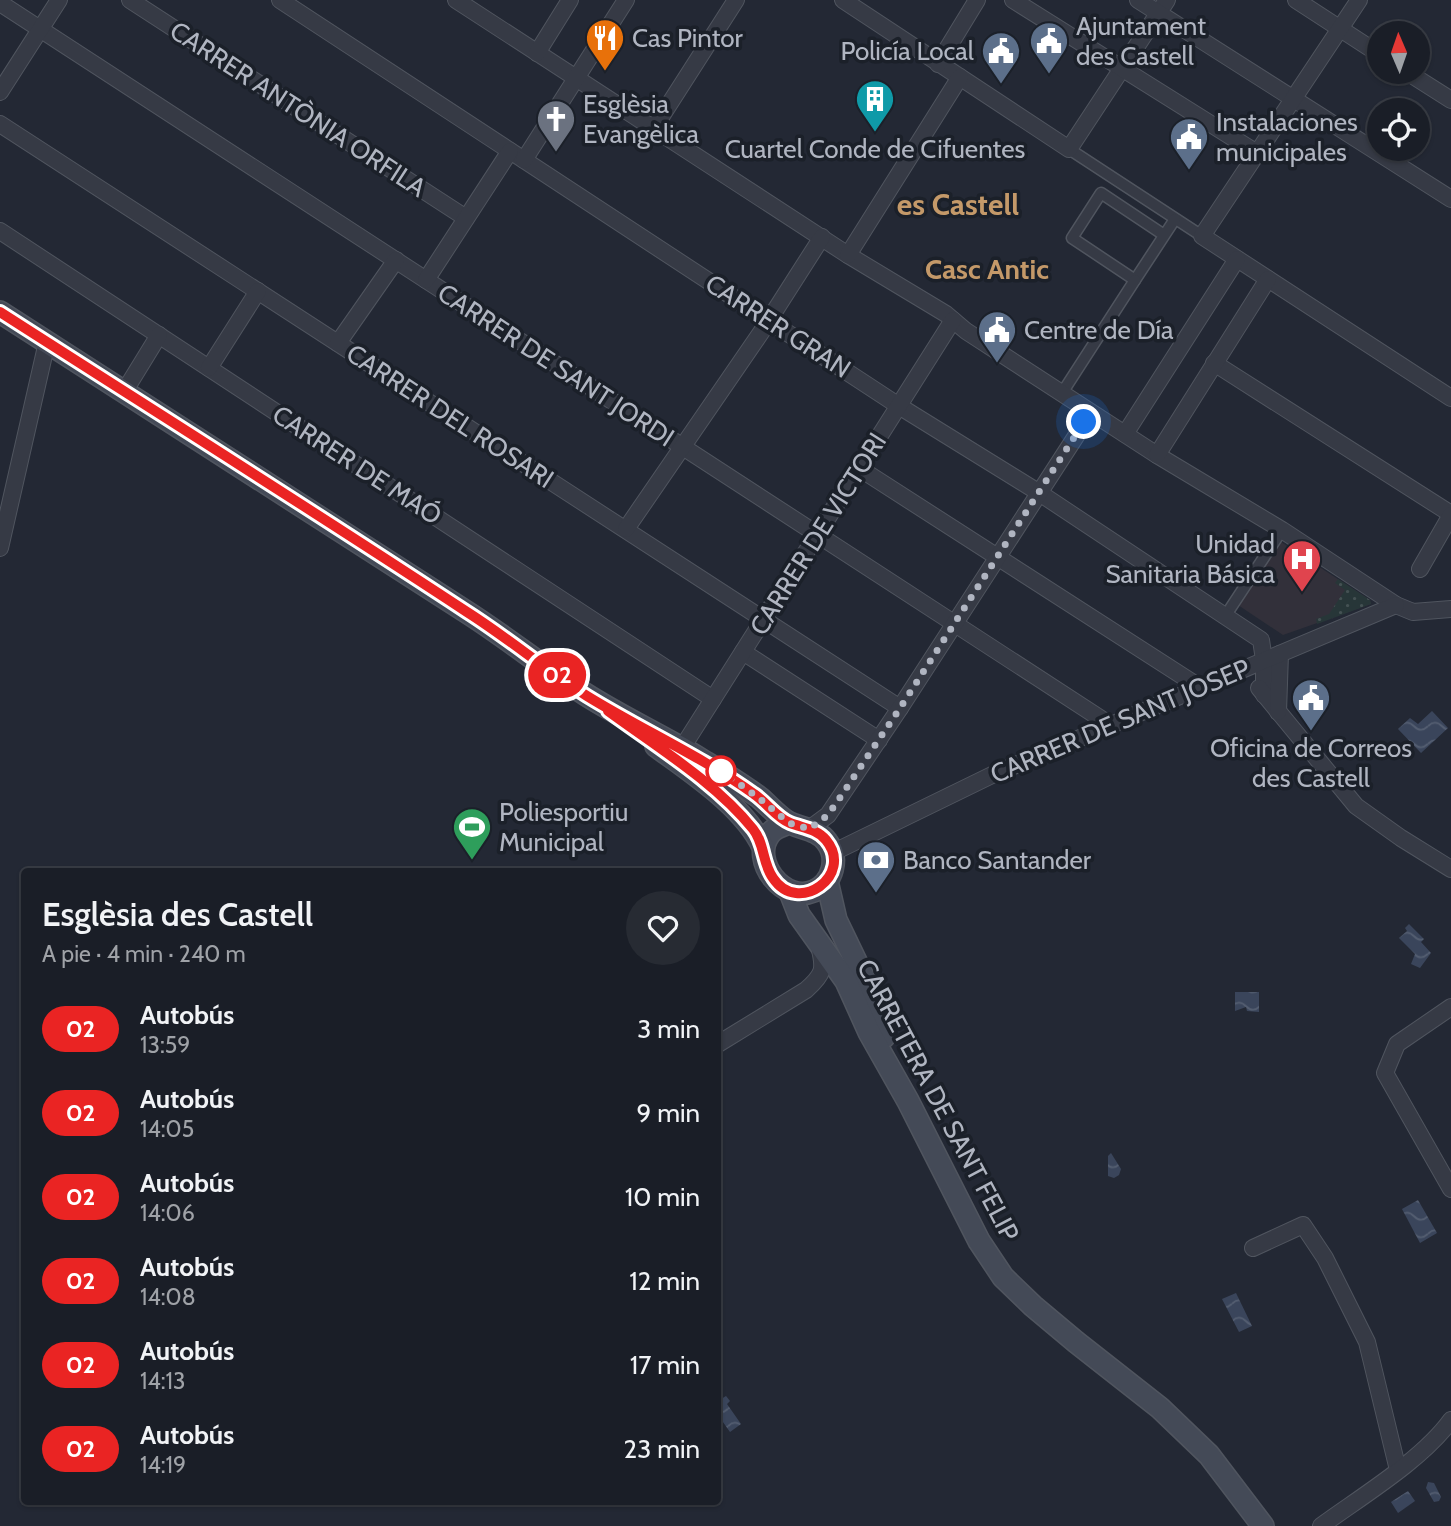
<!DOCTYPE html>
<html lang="es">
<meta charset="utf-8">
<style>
body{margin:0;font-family:Cabin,sans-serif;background:#272b33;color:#f1f3f6;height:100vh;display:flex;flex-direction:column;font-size:26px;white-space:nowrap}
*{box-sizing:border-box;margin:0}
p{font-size:23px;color:#9fa2a7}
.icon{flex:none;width:38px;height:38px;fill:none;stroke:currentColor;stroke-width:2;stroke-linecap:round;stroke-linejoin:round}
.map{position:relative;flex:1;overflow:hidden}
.details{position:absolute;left:21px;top:868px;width:700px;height:637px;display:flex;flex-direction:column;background:#1a1e27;border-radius:7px;box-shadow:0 2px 5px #0004,0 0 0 2px #383c44}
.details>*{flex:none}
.badge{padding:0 14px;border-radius:23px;font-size:24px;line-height:46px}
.needle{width:46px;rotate:358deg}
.tools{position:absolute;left:1367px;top:21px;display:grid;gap:14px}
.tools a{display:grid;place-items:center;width:63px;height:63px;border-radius:50%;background:#1a1e27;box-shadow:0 2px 5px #0004,0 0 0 2px #383c44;font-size:35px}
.you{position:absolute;width:35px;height:35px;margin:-18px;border:5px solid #fff;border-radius:50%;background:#1a73e8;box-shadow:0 0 0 10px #1a73e833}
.map>.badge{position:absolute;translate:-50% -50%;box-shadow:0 0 0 4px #fff}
.round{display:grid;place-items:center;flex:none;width:74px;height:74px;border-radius:37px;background:#272b33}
.overview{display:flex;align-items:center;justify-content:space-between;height:119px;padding:0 21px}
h1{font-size:33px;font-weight:600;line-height:52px}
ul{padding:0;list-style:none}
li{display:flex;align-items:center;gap:21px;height:84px;padding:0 21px}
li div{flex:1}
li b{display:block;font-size:26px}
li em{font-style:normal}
li .badge{min-width:77px;font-weight:700;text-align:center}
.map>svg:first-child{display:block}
.medical{fill:#32303a}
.grass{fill:url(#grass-dots)}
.water{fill:url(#water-waves)}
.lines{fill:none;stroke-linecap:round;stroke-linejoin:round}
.pedestrian-casing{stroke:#50555f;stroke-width:13}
.minor-casing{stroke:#50555f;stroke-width:18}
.secondary-casing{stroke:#50555f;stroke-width:24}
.pedestrian{stroke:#363a45;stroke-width:10}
.minor{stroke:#363a45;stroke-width:16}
.secondary{stroke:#444a57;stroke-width:21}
.line-casing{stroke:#fff;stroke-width:16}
.line{stroke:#ea2423;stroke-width:10}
.walk{stroke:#b0b5c1;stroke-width:7;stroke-dasharray:0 12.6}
.stop-dot{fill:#fff;stroke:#ea2423;stroke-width:3.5}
.labels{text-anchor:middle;stroke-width:7;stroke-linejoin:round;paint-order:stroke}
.poi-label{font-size:26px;fill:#b0b5c1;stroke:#1b2029;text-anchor:start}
.street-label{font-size:26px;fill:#b0b5c1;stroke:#1b2029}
.neighbourhood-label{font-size:28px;font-weight:bold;fill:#c49969;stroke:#1b2029}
.quarter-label{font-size:30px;font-weight:bold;fill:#c49969;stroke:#1b2029}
</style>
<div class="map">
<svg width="1451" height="1526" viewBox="0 0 1451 1526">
<defs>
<pattern id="grass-dots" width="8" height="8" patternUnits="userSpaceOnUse" patternTransform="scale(1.75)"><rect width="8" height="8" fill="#273638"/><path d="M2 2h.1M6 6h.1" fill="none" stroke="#445153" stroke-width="1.8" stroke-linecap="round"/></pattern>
<pattern id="water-waves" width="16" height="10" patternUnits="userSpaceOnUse" patternTransform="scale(1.75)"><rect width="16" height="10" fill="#3a455b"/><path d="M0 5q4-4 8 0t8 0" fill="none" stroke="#545e71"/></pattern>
</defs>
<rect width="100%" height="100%" fill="#232834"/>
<!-- medical -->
<path class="medical" d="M1281,542L1370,600L1371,604L1283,635L1238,605Z"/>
<!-- grass -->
<path class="grass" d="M1338,579L1370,600L1371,604L1317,624L1316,619L1329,614L1345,590L1335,583Z"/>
<!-- water -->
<g class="water">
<path d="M1432,711L1448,728L1421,753L1398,729L1410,718L1418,724Z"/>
<path d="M1409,924L1424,939L1421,942L1431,953L1420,968L1411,964L1415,954L1399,938L1407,931L1405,928Z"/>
<path d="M1235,992H1259V1012L1247,1011L1246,1007L1235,1011Z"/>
<path d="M1111,1153L1121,1169L1119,1175L1114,1178L1108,1176V1156Z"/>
<path d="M1418,1200L1437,1233L1420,1243L1402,1209Z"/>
<path d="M1236,1293L1252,1326L1239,1332L1222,1299Z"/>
<path d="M726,1396L730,1401L727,1404L741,1424L730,1432L718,1415V1401Z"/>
<path d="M1428,1482L1434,1483L1441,1497L1439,1501L1434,1502L1426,1488Z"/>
<path d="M1408,1491L1415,1501L1398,1513L1391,1502Z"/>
</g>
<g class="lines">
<!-- pedestrian casing -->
<g class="pedestrian-casing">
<g id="pedestrian">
<path d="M1069,149L1202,236"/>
<path d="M1164,235L1101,193L1072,238L1135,280L1175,219"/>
<path d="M1062,393L1135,280"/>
<path d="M1224,618L1282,530"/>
</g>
</g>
<!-- minor casing -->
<g class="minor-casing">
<g id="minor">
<path d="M130,0L466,218"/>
<path d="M280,0L899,406L1038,492L1261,640L1264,660V695"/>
<path d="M456,0L848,255L946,314L966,331L1157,455L1282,530L1396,605L1413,612L1451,609"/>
<path d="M843,0L1069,149L1167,0"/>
<path d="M1013,0L1257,153"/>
<path d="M1138,0L1451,199"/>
<path d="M1296,0L1379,54"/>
<path d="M1359,0L1202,236L1451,398"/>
<path d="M0,3L1112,726"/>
<path d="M537,53L570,0"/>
<path d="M938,64L977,0"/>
<path d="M1407,72L1451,100"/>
<path d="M0,92L59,0"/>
<path d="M0,124L900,708"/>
<path d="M654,128L736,0"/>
<path d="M524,160L626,0"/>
<path d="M0,231L713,699"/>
<path d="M848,255L960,77"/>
<path d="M426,280L510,151"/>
<path d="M338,343L396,260"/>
<path d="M1214,363L1451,514"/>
<path d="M209,368L258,291"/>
<path d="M124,392L159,335"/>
<path d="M1125,434L1237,259"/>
<path d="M1157,455L1268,279"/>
<path d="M859,468L1201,688"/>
<path d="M626,529L762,331L822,237"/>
<path d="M0,548L47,342"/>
<path d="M1420,569L1451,515"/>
<path d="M743,652L879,740"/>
<path d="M1259,688L1356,806L1401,838L1451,869"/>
<path d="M1278,712L1280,654"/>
<path d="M682,748L953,320"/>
<path d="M809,829L828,815L900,708L1091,413"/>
<path d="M832,853L992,775L1396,605"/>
<path d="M1451,1007L1397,1044L1385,1073L1451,1189"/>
<path d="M718,1044L806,990C824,974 825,969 819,946"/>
<path d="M1253,1248L1303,1225L1325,1258L1367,1342L1398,1470"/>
<path d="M1321,1526C1362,1496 1422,1460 1451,1420"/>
</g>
</g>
<!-- secondary casing -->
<g class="secondary-casing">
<g id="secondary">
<path d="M0,312C155,412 311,511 465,611C506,637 544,668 585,694C621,717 660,735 697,757C718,770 740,783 760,798C769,806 777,815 786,821C799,829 817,828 827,842C839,858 833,883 814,891C784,904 750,861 769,835C773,828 782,826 789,823"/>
<path d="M656,746C691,772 744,806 763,847"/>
<path d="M827,881L836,920L863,976L884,1037"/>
<path d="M790,892L799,915L846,981L869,1032L908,1101L979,1241L1003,1277L1033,1306L1076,1342L1160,1408L1209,1455L1263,1526"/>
</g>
</g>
<!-- pedestrian -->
<use href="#pedestrian" class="pedestrian"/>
<!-- minor -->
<use href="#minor" class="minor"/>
<!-- secondary -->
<use href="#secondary" class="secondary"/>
</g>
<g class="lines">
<!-- line casing -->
<g class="line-casing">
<path id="line" d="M0,312C156,412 312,510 467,612C508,638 546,670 587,696C642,730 701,756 754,794C766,802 777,818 790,823C803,828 817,829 826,840C855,875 798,916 773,878C762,863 765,844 753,829C715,782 657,747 608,711"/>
</g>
<!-- line -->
<use href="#line" class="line"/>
<!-- walk -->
<path class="walk" d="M721,771L759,798L789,823L809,829L828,815L841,796L900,708L1084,422"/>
</g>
<!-- icons -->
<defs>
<g id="restaurant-pin" transform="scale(2.0125)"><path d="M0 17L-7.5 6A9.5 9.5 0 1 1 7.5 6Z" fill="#e8710a" stroke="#1b2029"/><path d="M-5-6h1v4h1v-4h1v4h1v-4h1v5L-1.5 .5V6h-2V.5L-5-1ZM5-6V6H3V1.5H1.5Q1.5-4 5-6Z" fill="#fff"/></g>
<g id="civic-pin" transform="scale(2.0125)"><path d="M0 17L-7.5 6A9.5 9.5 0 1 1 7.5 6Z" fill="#5c6f8a" stroke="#1b2029"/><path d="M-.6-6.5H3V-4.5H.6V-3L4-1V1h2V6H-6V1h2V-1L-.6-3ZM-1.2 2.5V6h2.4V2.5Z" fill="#fff"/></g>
<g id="building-pin" transform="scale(2.0125)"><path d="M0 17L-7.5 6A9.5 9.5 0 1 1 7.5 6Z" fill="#0f9aa8" stroke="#1b2029"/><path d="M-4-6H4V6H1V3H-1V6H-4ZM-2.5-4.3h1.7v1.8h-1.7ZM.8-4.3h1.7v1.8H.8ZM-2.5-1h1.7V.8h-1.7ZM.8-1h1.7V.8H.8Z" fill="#fff"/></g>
<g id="church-pin" transform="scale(2.0125)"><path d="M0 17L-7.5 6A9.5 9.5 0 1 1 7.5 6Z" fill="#6b7280" stroke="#1b2029"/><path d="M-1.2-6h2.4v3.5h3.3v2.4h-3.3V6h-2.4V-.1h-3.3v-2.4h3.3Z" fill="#fff"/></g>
<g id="hospital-pin" transform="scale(2.0125)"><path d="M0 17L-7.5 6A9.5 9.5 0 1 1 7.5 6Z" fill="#e0444e" stroke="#1b2029"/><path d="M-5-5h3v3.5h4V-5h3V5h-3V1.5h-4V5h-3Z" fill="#fff"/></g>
<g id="stadium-pin" transform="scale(2.0125)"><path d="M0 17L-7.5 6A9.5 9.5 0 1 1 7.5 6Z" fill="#2e9e5b" stroke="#1b2029"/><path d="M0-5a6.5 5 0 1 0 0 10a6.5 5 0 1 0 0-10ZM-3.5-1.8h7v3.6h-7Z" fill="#fff"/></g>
<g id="bank-pin" transform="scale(2.0125)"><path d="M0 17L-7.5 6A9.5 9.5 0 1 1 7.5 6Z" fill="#5c6f8a" stroke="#1b2029"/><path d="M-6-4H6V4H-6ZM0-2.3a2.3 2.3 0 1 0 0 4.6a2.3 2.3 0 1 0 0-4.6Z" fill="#fff"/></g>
</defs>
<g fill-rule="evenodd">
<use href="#restaurant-pin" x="605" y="38"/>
<use href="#civic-pin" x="1049" y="41"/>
<use href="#civic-pin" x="1001" y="51"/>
<use href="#building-pin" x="875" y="99"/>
<use href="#church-pin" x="556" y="119"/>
<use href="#civic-pin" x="1189" y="137"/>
<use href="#civic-pin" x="997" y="330"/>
<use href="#hospital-pin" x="1302" y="559"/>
<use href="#civic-pin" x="1311" y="698"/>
<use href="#stadium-pin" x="472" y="827"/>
<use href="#bank-pin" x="876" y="860"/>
</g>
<!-- markers -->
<circle class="stop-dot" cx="721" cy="771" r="14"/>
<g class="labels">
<!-- poi labels -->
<g class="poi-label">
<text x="1076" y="35">Ajuntament<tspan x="1076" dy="30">des Castell</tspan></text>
<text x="632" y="47">Cas Pintor</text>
<text x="974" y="60" text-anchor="end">Policía Local</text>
<text x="583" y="113">Esglèsia<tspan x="583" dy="30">Evangèlica</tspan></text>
<text x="1216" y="131">Instalaciones<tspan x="1216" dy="30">municipales</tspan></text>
<text x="875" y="158" text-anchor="middle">Cuartel Conde de Cifuentes</text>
<text x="1024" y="339">Centre de Día</text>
<text x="1275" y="553" text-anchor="end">Unidad<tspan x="1275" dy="30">Sanitaria Básica</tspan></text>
<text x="1311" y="757" text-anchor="middle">Oficina de Correos<tspan x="1311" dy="30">des Castell</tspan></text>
<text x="499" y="821">Poliesportiu<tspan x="499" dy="30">Municipal</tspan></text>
<text x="903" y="869">Banco Santander</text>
</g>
<!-- street labels -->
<g class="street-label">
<text transform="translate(298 109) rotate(33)" y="9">CARRER ANTÒNIA ORFILA</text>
<text transform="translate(778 326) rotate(33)" y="9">CARRER GRAN</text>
<text transform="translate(556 365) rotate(33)" y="9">CARRER DE SANT JORDI</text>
<text transform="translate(450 416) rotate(33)" y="9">CARRER DEL ROSARI</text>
<text transform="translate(357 465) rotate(33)" y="9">CARRER DE MAÓ</text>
<text transform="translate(818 534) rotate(-58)" y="9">CARRER DE VICTORI</text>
<text transform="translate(1120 721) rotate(-23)" y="9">CARRER DE SANT JOSEP</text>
<text transform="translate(938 1100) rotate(62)" y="9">CARRETERA DE SANT FELIP</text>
</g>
<!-- neighbourhood labels -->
<g class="neighbourhood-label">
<text x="987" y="279">Casc Antic</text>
</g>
<!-- quarter labels -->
<g class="quarter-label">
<text x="958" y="215">es Castell</text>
</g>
</g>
</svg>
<div class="tools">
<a><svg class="needle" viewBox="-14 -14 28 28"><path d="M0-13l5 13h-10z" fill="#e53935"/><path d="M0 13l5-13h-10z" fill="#9fa2a7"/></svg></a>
<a><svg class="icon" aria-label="locate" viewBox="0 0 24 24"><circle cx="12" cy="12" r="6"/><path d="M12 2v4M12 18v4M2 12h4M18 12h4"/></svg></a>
</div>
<div class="you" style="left:1084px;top:422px"></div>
<b class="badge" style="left:557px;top:675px;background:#ea2423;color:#fff">02</b>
<section class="details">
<div class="overview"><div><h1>Esglèsia des Castell</h1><p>A pie · 4 min · 240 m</p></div><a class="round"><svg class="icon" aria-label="heart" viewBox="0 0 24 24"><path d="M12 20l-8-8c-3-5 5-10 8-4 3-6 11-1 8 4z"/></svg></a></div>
<ul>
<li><span class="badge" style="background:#ea2423;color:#fff">02</span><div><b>Autobús</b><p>13:59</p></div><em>3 min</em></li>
<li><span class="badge" style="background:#ea2423;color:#fff">02</span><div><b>Autobús</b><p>14:05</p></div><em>9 min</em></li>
<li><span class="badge" style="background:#ea2423;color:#fff">02</span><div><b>Autobús</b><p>14:06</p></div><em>10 min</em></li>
<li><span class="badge" style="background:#ea2423;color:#fff">02</span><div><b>Autobús</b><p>14:08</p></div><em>12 min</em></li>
<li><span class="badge" style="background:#ea2423;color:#fff">02</span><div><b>Autobús</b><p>14:13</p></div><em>17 min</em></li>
<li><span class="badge" style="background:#ea2423;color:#fff">02</span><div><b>Autobús</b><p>14:19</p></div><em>23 min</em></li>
</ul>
</section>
</div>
